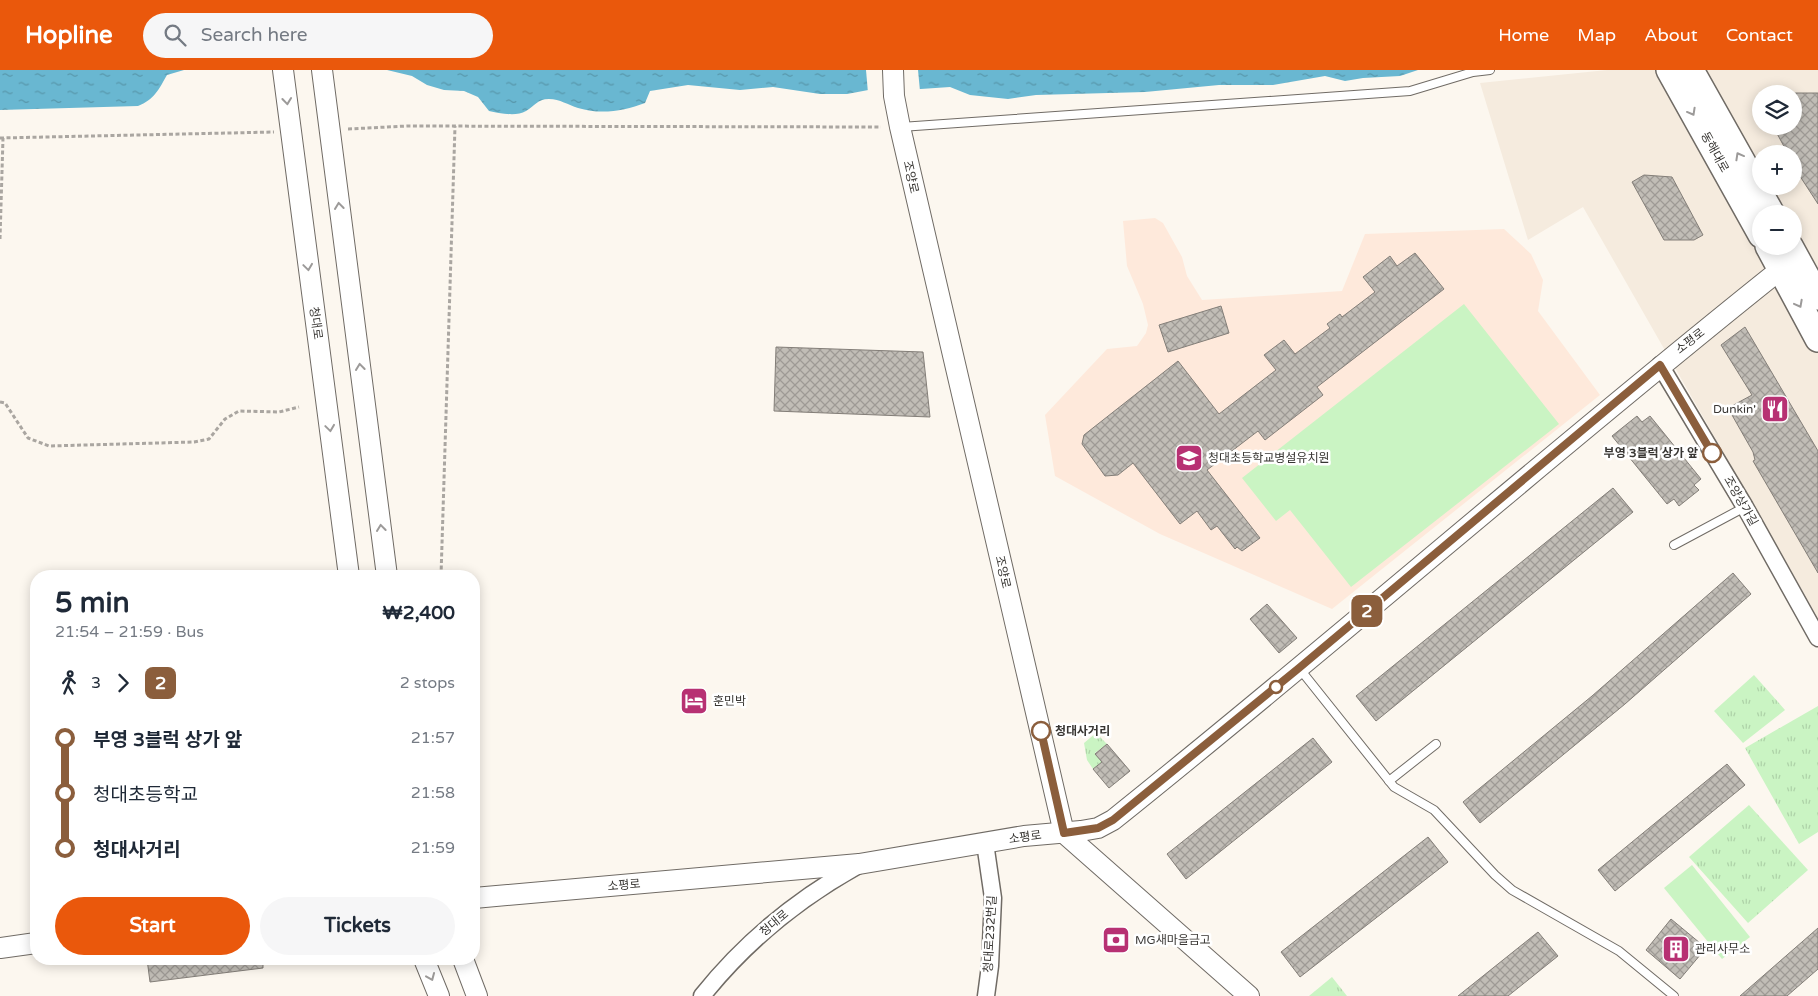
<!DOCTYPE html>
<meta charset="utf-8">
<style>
body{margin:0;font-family:"Varela Round","Noto Sans KR",sans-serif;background:#f6f6f7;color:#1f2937;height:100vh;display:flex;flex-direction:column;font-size:19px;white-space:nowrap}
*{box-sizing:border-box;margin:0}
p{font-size:16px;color:#747a83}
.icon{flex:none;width:28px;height:28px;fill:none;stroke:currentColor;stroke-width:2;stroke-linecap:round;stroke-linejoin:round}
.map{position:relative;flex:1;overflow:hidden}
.panel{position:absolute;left:30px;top:500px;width:450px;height:395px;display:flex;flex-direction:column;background:#fff;border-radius:20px;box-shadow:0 2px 12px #0003}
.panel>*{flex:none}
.badge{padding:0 10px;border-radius:8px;font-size:18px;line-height:32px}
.fabs{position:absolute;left:1752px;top:15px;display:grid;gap:10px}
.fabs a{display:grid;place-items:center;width:50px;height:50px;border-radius:50%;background:#fff;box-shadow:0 2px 12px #0003;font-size:25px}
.map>.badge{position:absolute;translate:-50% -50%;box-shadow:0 0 0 2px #fff}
.legs{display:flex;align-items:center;gap:8px;height:55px;padding:0 25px;font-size:16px}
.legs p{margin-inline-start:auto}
.overview{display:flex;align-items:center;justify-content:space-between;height:85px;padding:0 25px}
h1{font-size:28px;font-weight:700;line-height:38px}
.action{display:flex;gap:10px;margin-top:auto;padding:10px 25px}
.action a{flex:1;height:58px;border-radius:30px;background:#ea580c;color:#fff;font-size:20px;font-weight:700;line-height:58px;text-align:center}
.action a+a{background:#f6f6f7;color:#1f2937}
ul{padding:0 25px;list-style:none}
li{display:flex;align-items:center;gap:18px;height:55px;font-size:19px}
li i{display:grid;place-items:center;width:8px;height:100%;margin:0 6px;background:currentColor}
li i::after{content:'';width:12px;height:12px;margin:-6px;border:4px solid;border-radius:50%;background:#fff}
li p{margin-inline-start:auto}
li:first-child i{background:linear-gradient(#0000 50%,currentColor 0)}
li:last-child i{background:linear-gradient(currentColor 50%,#0000 0)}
header{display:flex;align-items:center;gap:30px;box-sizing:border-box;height:70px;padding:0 25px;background:#ea580c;color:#fff}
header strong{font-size:24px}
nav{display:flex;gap:28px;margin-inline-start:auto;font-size:18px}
.search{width:350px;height:45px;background:#f6f6f7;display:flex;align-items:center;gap:12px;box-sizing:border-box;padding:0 18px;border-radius:28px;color:#747a83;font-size:19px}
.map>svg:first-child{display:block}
.built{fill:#f5ebde;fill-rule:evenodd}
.education{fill:#fee9db}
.grass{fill:#caf4c3}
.park{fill:url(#park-tufts)}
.water{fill:url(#water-ripples)}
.pier{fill:#fcf7ef}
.building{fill:url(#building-cross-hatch);stroke:#837e78}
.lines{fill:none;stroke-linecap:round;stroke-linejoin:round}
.service-casing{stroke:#706b65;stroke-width:10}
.minor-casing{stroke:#706b65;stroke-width:19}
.tertiary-casing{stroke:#706b65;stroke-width:22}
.primary-casing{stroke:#706b65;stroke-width:28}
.path{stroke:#aaa6a1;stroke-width:3;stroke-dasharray:4 2.5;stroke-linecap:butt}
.service{stroke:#fff;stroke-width:8}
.minor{stroke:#fff;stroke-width:16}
.tertiary{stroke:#fff;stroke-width:20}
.primary{stroke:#fff;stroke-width:25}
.oneway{stroke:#9c9a99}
.line-1-casing{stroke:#fff;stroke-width:11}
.line-1{stroke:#8b5e3c;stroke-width:8}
.stop-1-dot{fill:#fff;stroke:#8b5e3c;stroke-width:2.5}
.labels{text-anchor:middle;stroke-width:5;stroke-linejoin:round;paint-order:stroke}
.street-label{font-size:12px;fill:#383633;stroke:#fff}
.poi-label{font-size:12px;fill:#383633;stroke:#fff;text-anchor:start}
.stop-label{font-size:12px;font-weight:bold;fill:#383633;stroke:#fff;text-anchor:end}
</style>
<header>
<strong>Hopline</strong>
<div class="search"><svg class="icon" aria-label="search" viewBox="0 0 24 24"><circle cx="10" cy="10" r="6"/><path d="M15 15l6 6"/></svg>Search here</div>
<nav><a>Home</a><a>Map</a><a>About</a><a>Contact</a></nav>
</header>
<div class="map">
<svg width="1818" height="926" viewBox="0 0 1818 926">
<defs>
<pattern id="park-tufts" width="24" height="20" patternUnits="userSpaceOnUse" patternTransform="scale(1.25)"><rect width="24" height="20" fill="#caf4c3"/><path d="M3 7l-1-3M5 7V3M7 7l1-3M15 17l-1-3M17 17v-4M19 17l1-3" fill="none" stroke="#aed2a8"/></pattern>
<pattern id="water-ripples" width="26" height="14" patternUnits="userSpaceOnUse" patternTransform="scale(1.25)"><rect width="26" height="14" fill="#69b7d1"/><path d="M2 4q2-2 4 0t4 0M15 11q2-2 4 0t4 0" fill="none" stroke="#5796aa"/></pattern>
<pattern id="building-cross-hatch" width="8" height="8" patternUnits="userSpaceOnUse" patternTransform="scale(1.25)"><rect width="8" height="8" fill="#c1bdb6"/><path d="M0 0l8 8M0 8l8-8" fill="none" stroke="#9e9a95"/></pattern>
</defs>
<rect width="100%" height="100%" fill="#fcf7ef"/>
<!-- built -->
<path class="built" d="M1607,0H1818V548L1583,137L1528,170L1480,13ZM1761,24H1794V56H1761ZM1761,84H1794V116H1761ZM1761,144H1794V176H1761Z"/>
<!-- education -->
<path class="education" d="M1155,148L1163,153L1182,187L1187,206L1202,230L1342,221L1365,164L1504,159L1531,184L1543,210L1538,241L1600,325L1332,539L1160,464L1055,406L1045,345L1107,279L1137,276L1146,263L1148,255L1143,234L1127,196L1123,151Z"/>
<!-- grass -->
<g class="grass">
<path d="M1464,234L1559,354L1351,517L1290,440L1276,451L1242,408Z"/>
<path d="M1692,795L1750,867L1722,889L1664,818Z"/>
</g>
<!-- park -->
<g class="park">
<path d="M1754,605L1785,640L1743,673L1714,641Z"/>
<path d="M1818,636V762L1799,774L1745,678Z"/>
<path d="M1096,663L1107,674L1095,683L1102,692L1093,699L1087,690L1084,673Z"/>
<path d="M1749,735L1808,800L1748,853L1689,787Z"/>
<path d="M1332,907L1347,926H1309Z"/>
</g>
<!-- water -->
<g class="water">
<path d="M0,0H184L167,5C159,19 154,30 138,36L0,40Z"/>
<path d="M387,0H1418L1400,6L1363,8L1345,11L1325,6L1273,15H1219L1145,22L1036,25L1008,29L970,25L950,17L906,20L879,18L847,24H820L773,17L740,20L688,15L650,21L645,33C624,41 601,45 578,38C568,35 560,29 549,29C537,29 535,36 526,41C516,47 499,43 489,41L478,27L464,21L444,20L427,15L412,6Z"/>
</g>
<!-- pier -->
<g class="pier">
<path d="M252,0H317L309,4L274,8L252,5Z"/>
<path d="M866,0H918L920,21L868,23Z"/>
</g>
<!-- building -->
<g class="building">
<path d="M1794,23H1818V134L1794,97V84H1788L1773,56H1794Z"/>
<path d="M1644,105L1672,107L1703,165L1694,170H1664L1632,112Z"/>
<path d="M1415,183L1444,219L1317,317L1323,325L1265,370L1258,361L1207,400L1260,468L1242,481L1237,477L1235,479L1217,456L1211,460L1197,441L1180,454L1133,393L1118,405L1105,406L1082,374L1084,365L1178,291L1219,344L1276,300L1264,285L1284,270L1295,284L1330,258L1327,254L1340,244L1342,247L1375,222L1363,207L1390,186L1397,196Z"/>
<path d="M1221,236L1229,263L1168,282L1159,255Z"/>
<path d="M1745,257L1818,381V503L1753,391L1755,390L1753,382L1728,338L1752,325L1721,275Z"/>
<path d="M776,277L923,282L930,347L774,341Z"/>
<path d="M1637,346L1642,352L1650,346L1701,409L1694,415L1699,420L1679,436L1674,429L1667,434L1612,366Z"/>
<path d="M1613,418L1633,442L1376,651L1356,626Z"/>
<path d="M1733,503L1751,524L1625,634L1480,753L1463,732L1592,626Z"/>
<path d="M1267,534L1297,568L1279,583L1250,549Z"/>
<path d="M1313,668L1332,692L1186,809L1167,784Z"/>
<path d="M1107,674L1130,701L1109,718L1093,699L1102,692L1095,684Z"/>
<path d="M1727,694L1745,715L1615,821L1598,800Z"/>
<path d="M1428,767L1448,792L1300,907L1281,882Z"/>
<path d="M1671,849L1706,878L1680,909L1646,880Z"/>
<path d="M1818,858V899L1787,926H1740Z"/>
<path d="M1538,862L1558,886L1508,926H1458Z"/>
<path d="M147,889H263V898L150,912Z"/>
</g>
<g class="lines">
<!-- service casing -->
<g class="service-casing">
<g id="service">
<path d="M901,57L1410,21L1473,2L1490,0"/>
<path d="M1674,475L1745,437"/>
<path d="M1299,598L1394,717L1434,740L1495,805L1512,820L1619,881L1674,926"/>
<path d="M1389,711L1436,674"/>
</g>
</g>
<!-- minor casing -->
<g class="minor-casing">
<g id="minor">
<path d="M1660,295L1745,437L1818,568"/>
<path d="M985,773L993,828L990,896L986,926"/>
<path d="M702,926C745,872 798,829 857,796"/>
</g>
</g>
<!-- tertiary casing -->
<g class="tertiary-casing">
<g id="tertiary">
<path d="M283,0L349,506"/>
<path d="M322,0L387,506"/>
<path d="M893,0L894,26L900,57L1064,763L1249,926"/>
<path d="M474,828L859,794L1024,766L1081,761L1098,758L1113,750C1338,570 1555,379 1781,199"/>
<path d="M0,878L36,873"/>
<path d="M424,889L439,926"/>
<path d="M463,889L477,926"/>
</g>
</g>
<!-- primary casing -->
<g class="primary-casing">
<g id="primary">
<path d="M1669,0L1761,165"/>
<path d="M1691,0L1772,144"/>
<path d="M1768,176L1818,269"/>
<path d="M1790,176L1818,227"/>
</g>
</g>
<!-- path -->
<g class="path">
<path d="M348,59L407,56L881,57"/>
<path d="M0,68L274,62"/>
<path d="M0,169L3,68"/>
<path d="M0,332L5,333L28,368L49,376L194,372L209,369L225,349L239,341L279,342L299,337"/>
<path d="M441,506L455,56"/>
</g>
<!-- service -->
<use href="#service" class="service"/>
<!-- minor -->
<use href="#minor" class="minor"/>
<!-- tertiary -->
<use href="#tertiary" class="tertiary"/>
<!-- primary -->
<use href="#primary" class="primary"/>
</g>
<!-- one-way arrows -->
<defs><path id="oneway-chevron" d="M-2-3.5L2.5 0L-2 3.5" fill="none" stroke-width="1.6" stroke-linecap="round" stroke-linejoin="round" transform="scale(1.25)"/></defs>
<g class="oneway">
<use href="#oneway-chevron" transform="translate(287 31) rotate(84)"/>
<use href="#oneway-chevron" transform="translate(1692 42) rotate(61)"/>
<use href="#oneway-chevron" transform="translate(1739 86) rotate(-119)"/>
<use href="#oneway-chevron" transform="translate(339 136) rotate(-97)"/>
<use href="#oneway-chevron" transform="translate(308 197) rotate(82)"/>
<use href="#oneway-chevron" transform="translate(1799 234) rotate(62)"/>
<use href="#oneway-chevron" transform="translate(360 297) rotate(-97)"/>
<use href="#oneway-chevron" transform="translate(330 358) rotate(82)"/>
<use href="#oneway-chevron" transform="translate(381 458) rotate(-97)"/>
<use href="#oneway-chevron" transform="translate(431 907) rotate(67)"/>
</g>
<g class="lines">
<!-- line-1 casing -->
<g class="line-1-casing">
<path id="line-1" d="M1041,661L1064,763L1098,758L1113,750L1299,598L1660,295L1712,383"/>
</g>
<!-- line-1 -->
<use href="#line-1" class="line-1"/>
</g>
<!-- icons -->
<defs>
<g id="restaurant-square" transform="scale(1.4375)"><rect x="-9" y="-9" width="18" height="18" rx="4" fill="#b73173" stroke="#fff"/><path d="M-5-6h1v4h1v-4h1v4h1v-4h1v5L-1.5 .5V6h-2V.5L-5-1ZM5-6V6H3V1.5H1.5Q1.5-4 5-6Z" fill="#fff"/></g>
<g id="school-square" transform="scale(1.4375)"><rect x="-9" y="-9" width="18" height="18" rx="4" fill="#b73173" stroke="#fff"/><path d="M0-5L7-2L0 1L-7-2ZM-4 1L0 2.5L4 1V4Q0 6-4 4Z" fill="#fff"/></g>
<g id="hotel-square" transform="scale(1.4375)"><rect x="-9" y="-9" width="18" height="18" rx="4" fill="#b73173" stroke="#fff"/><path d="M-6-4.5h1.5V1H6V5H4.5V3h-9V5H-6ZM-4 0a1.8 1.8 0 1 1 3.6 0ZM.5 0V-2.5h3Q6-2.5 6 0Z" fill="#fff"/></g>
<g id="bank-square" transform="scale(1.4375)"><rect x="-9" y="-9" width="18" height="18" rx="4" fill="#b73173" stroke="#fff"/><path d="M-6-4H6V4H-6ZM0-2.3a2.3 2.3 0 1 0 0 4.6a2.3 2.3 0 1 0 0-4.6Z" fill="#fff"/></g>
<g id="building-square" transform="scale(1.4375)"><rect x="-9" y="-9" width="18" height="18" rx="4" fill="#b73173" stroke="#fff"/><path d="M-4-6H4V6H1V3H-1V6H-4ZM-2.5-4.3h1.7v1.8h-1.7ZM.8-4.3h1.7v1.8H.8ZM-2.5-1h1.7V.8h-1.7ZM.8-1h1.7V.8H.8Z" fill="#fff"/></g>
</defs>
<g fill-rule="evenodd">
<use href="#restaurant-square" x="1775" y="339"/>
<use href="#school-square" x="1189" y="388"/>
<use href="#hotel-square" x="694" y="631"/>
<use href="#bank-square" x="1116" y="870"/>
<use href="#building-square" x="1676" y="879"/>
</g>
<!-- markers -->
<g class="stop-1-dot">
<circle cx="1712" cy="383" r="9"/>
<circle cx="1276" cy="617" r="6"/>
<circle cx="1041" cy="661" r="9"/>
</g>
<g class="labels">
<!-- street labels -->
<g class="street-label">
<text transform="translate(1715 82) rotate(61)" y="4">동해대로</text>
<text transform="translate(911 107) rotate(77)" y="4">조양로</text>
<text transform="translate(316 253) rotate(82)" y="4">청대로</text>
<text transform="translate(1690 271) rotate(-38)" y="4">소평로</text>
<text transform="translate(1741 431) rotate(60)" y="4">조양상가길</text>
<text transform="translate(1003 502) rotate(77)" y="4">조양로</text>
<text transform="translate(1025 767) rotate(-8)" y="4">소평로</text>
<text transform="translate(624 815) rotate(-5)" y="4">소평로</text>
<text transform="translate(774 853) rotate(-40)" y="4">청대로</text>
<text transform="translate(990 864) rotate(-87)" y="4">청대로232번길</text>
</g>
<!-- poi labels -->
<g class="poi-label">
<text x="1756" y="343" text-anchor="end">Dunkin'</text>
<text x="1208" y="392">청대초등학교병설유치원</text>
<text x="713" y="635">훈민박</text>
<text x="1135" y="874">MG새마을금고</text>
<text x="1695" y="883">관리사무소</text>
</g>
<!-- stop labels -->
<g class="stop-label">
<text x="1698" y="387">부영 3블럭 상가 앞</text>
<text x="1055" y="665" text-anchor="start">청대사거리</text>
</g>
</g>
</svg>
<div class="fabs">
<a><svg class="icon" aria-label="layers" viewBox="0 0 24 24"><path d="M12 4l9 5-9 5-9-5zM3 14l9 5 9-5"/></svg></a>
<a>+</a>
<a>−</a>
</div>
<b class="badge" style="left:1367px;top:541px;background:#8b5e3c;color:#fff">2</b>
<section class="panel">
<div class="overview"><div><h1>5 min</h1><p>21:54 – 21:59 · Bus</p></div><b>₩2,400</b></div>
<div class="legs"><svg class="icon" aria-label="walk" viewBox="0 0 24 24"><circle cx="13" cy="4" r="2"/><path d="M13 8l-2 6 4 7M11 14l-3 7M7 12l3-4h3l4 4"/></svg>3<svg class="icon" aria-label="forward" viewBox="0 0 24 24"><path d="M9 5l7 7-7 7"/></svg><b class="badge" style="background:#8b5e3c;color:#fff">2</b><p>2 stops</p></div>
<ul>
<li><i style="color:#8b5e3c"></i><b>부영 3블럭 상가 앞</b><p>21:57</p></li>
<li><i style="color:#8b5e3c"></i><span>청대초등학교</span><p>21:58</p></li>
<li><i style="color:#8b5e3c"></i><b>청대사거리</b><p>21:59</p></li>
</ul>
<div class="action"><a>Start</a><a>Tickets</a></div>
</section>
</div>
